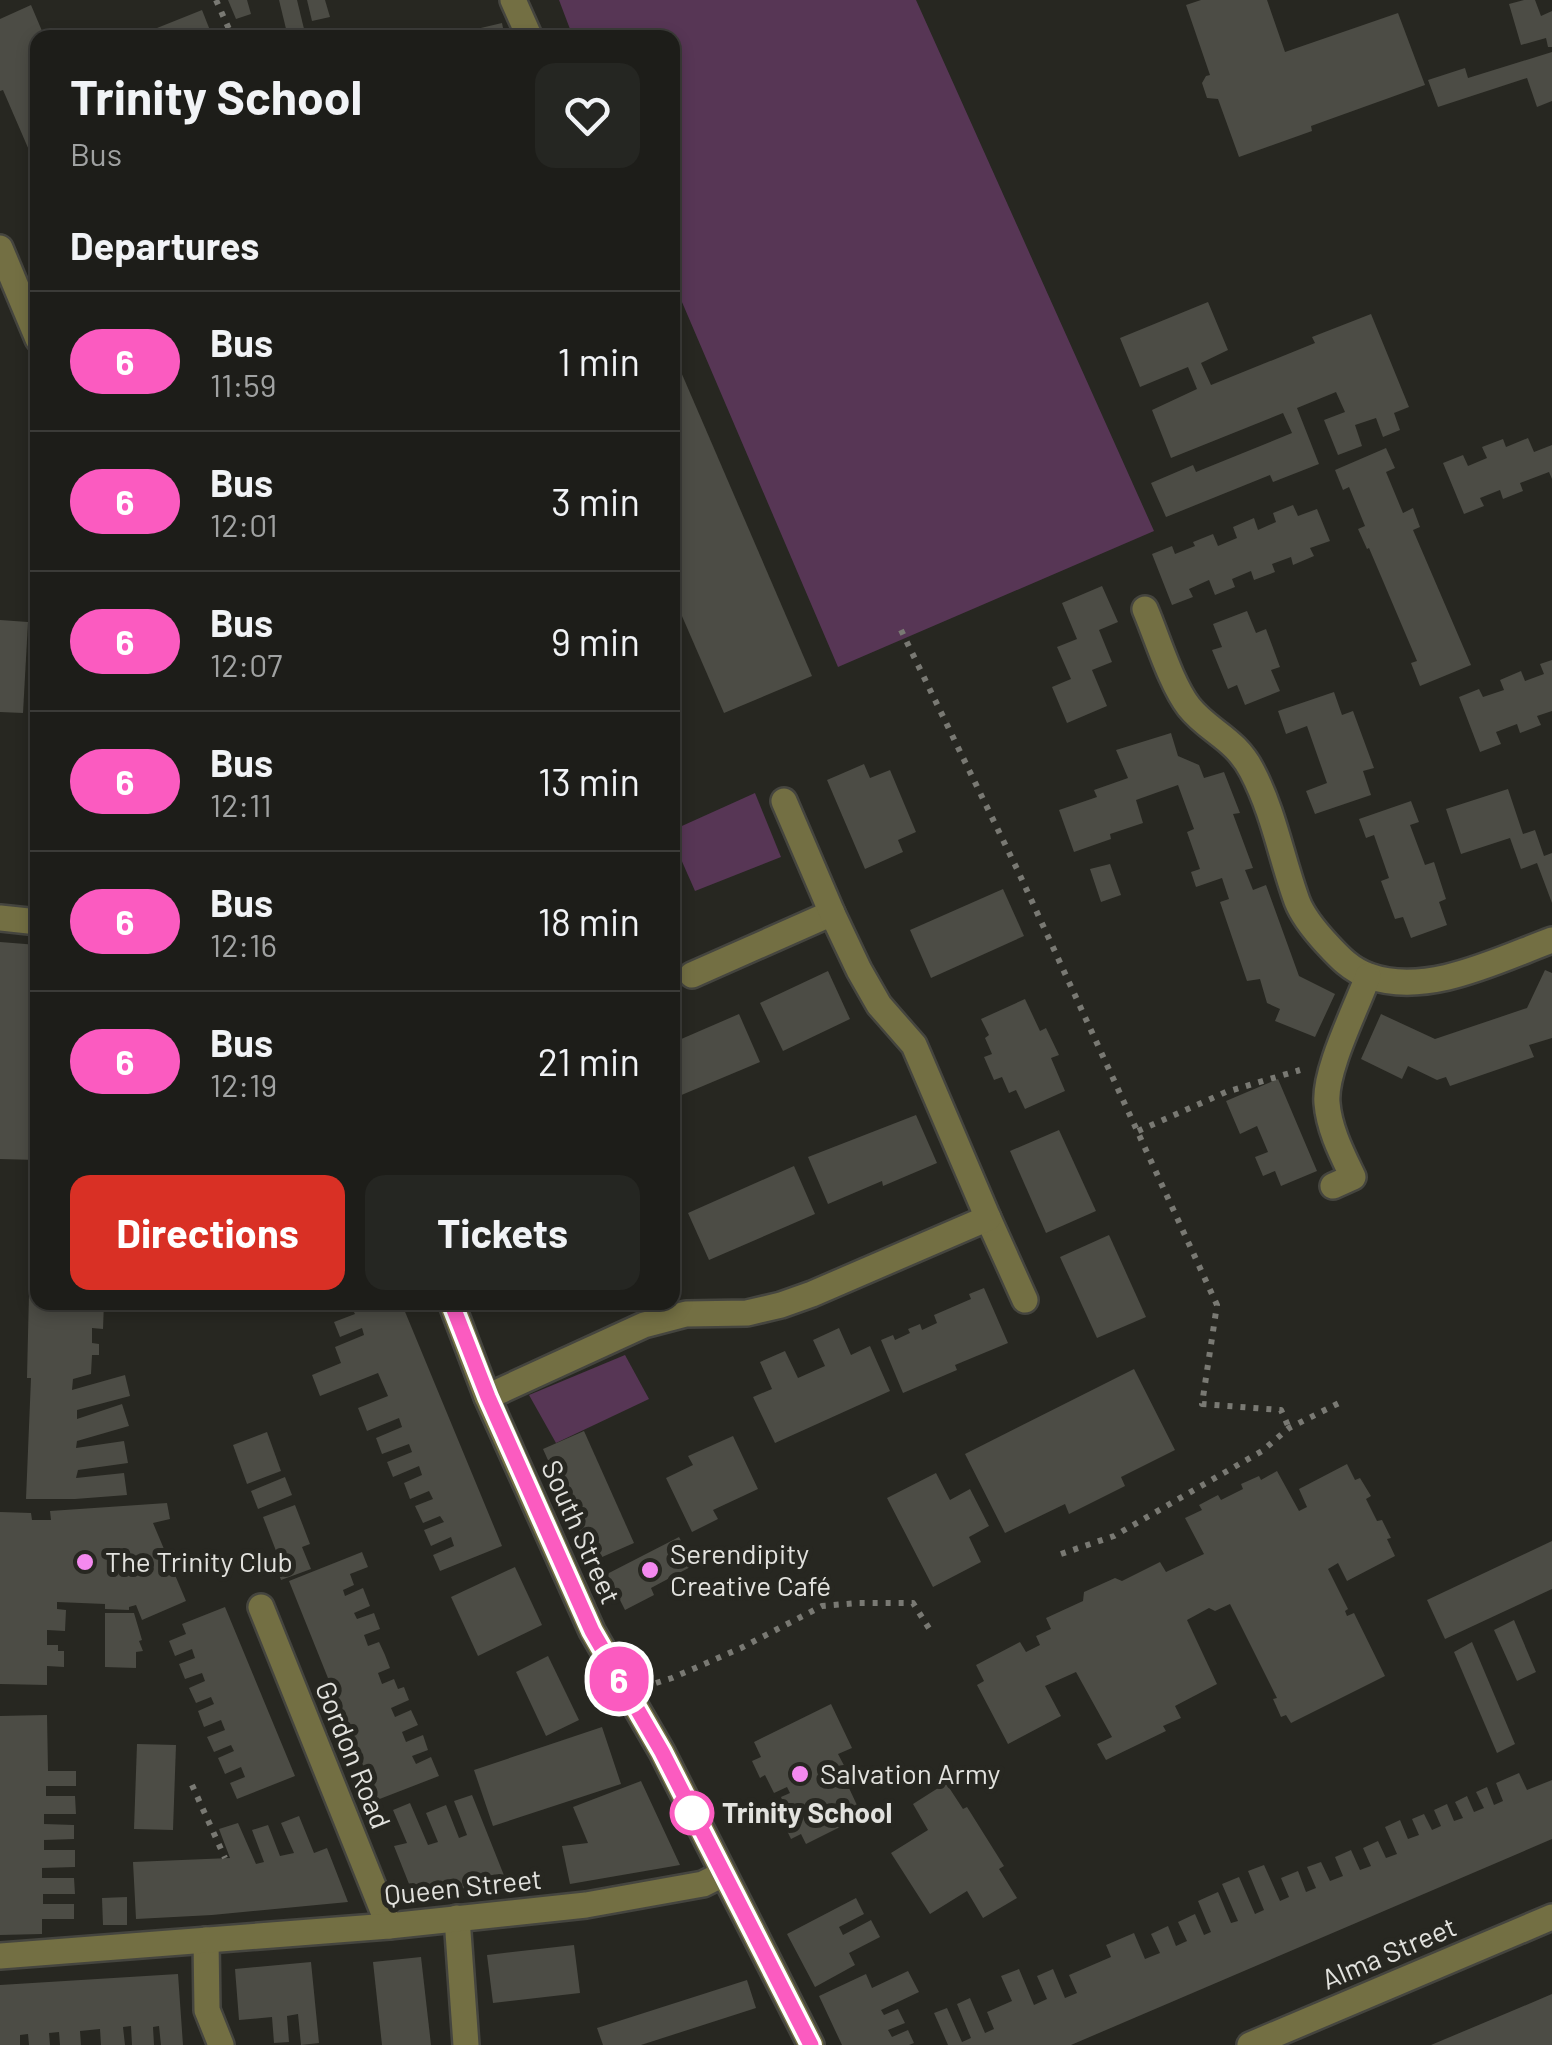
<!DOCTYPE html>
<meta charset="utf-8">
<style>
body{margin:0;font-family:Barlow,sans-serif;background:#252622;color:#f1f3f6;height:100vh;display:flex;flex-direction:column;font-size:38px;white-space:nowrap}
*{box-sizing:border-box;margin:0}
p{font-size:32px;color:#a0a2a2}
.icon{flex:none;width:55px;height:55px;fill:none;stroke:currentColor;stroke-width:2;stroke-linecap:round;stroke-linejoin:round}
.map{position:relative;flex:1;overflow:hidden}
.sheet{position:absolute;left:30px;top:30px;width:650px;height:1280px;display:flex;flex-direction:column;background:#1d1d19;border-radius:20px;box-shadow:0 5px 15px #0003,0 0 0 2px #3b3b38}
.sheet>*{flex:none}
.badge{padding:0 20px;border-radius:32px;font-size:35px;line-height:65px}
.map>.badge{position:absolute;translate:-50% -50%;box-shadow:0 0 0 5px #fff}
h2{padding:0 40px;font-size:38px;line-height:90px}
.round{display:grid;place-items:center;flex:none;width:105px;height:105px;border-radius:20px;background:#252622}
.head{display:flex;align-items:center;justify-content:space-between;height:170px;padding:0 40px}
h1{font-size:48px;font-weight:700;line-height:75px}
.primary-button{display:flex;gap:20px;margin-top:auto;padding:20px 40px}
.primary-button a{flex:1;height:115px;border-radius:20px;background:#d93025;color:#fff;font-size:40px;font-weight:700;line-height:115px;text-align:center}
.primary-button a+a{background:#252622;color:#f1f3f6}
ul{padding:0;list-style:none}
li{display:flex;align-items:center;gap:30px;height:140px;padding:0 40px;border-top:2px solid #3b3b38}
li div{flex:1}
li b{display:block;font-size:38px}
li em{font-style:normal}
li .badge{min-width:110px;font-weight:700;text-align:center}
.map>svg:first-child{display:block}
.green{fill:#573655}
.building{fill:#4c4c45}
.lines{fill:none;stroke-linecap:round;stroke-linejoin:round}
.minor-casing{stroke:#45453f;stroke-width:30}
.path{stroke:#797973;stroke-width:6;stroke-dasharray:5 8;stroke-linecap:butt}
.minor{stroke:#736f43;stroke-width:25}
.line-casing{stroke:#fff;stroke-width:22}
.line{stroke:#fb5bc0;stroke-width:15}
.poi-dot{fill:#f489ef;stroke:#272721;stroke-width:4}
.stop-dot{fill:#fff;stroke:#fb5bc0;stroke-width:5}
.labels{text-anchor:middle;stroke-width:10;stroke-linejoin:round;paint-order:stroke}
.street-label{font-size:28px;fill:#e2e2de;stroke:#272721}
.poi-label{font-size:28px;fill:#e2e2de;stroke:#272721;text-anchor:start}
.stop-label{font-size:28px;font-weight:bold;fill:#e2e2de;stroke:#272721;text-anchor:start}
</style>
<div class="map">
<svg width="1552" height="2045" viewBox="0 0 1552 2045">
<rect width="100%" height="100%" fill="#272721"/>
<!-- green -->
<g class="green">
<path d="M559,0H916L1154,531L838,667L673,281L672,38L573,37Z"/>
<path d="M755,793L781,857L695,891L673,841V830Z"/>
<path d="M625,1355L649,1399L556,1443L529,1395Z"/>
</g>
<!-- building -->
<g class="building">
<path d="M228,0H247L251,14L236,19Z"/>
<path d="M279,0H297L305,33L288,37Z"/>
<path d="M307,0H325L330,17L312,21Z"/>
<path d="M1201,0H1267L1285,52L1398,13L1425,85L1311,126L1312,131L1239,157L1218,99L1207,98L1202,83L1206,76L1210,75L1186,5Z"/>
<path d="M1524,0H1535L1541,16L1552,11V47H1548L1546,38L1521,45L1509,4Z"/>
<path d="M31,5L45,38H38V171L3,90L0,91V19Z"/>
<path d="M202,10L213,38H149L147,32Z"/>
<path d="M502,23L505,38H469L468,31Z"/>
<path d="M1552,52V101L1537,107L1527,78L1438,107L1428,80L1465,68L1468,78Z"/>
<path d="M1208,302L1228,350L1201,363L1211,385L1315,343L1312,337L1371,314L1409,407L1394,413L1400,430L1383,437L1376,418L1355,425L1362,446L1338,455L1324,420L1345,412L1336,392L1297,408L1319,464L1273,482L1270,475L1166,517L1151,483L1193,465L1196,472L1292,433L1283,413L1171,458L1152,410L1197,389L1188,367L1140,387L1120,338Z"/>
<path d="M672,351L812,676L724,713L672,593Z"/>
<path d="M1528,438L1534,452L1552,445V479L1549,472L1520,483L1523,491L1503,499L1500,490L1480,498L1484,506L1464,514L1443,463L1463,455L1468,466L1487,458L1482,447L1503,439L1506,447Z"/>
<path d="M1386,448L1395,468L1386,472L1403,513L1413,508L1420,527L1413,530L1471,665L1420,686L1411,663L1417,661L1369,548L1367,549L1358,529L1365,526L1349,487L1343,490L1335,470Z"/>
<path d="M1293,505L1298,516L1317,509L1330,541L1310,548L1314,556L1293,565L1291,557L1272,564L1275,572L1254,580L1251,571L1232,579L1235,587L1215,595L1209,580L1189,589L1193,597L1172,605L1152,554L1172,546L1175,554L1195,546L1193,542L1213,534L1218,546L1237,538L1233,527L1254,518L1258,530L1276,522L1273,513Z"/>
<path d="M1102,586L1118,622L1099,630L1112,662L1092,670L1107,706L1067,723L1052,687L1071,679L1057,647L1077,639L1062,603Z"/>
<path d="M1247,611L1256,633L1266,629L1280,667L1271,670L1280,691L1245,705L1237,685L1228,689L1212,650L1222,647L1213,624Z"/>
<path d="M0,620L28,622L23,713L0,712Z"/>
<path d="M1552,660V711L1537,716L1541,725L1520,733L1517,724L1496,732L1501,744L1480,752L1459,697L1479,689L1483,697L1504,690L1500,680L1521,671L1525,681L1544,674L1540,664Z"/>
<path d="M1334,692L1342,715L1353,711L1374,768L1363,771L1371,795L1315,814L1306,791L1327,783L1307,726L1286,734L1278,711Z"/>
<path d="M1171,733L1178,756L1199,765L1204,778L1224,772L1240,813L1233,814L1253,868L1245,870L1253,890L1266,885L1299,976L1335,994L1315,1037L1275,1021L1280,1009L1267,1003L1260,979L1247,981L1220,902L1229,899L1222,878L1196,887L1191,872L1200,869L1187,832L1194,829L1178,785L1136,800L1143,823L1110,834L1111,839L1074,852L1059,810L1097,797L1094,790L1128,778L1116,750Z"/>
<path d="M864,764L870,778L890,770L916,832L898,840L903,852L865,869L827,780Z"/>
<path d="M1508,789L1523,834L1535,830L1544,856L1552,853V903L1537,863L1521,869L1510,838L1461,854L1446,809Z"/>
<path d="M1411,801L1419,822L1410,825L1425,865L1434,862L1446,899L1439,902L1447,925L1411,938L1403,917L1395,919L1381,881L1389,878L1374,835L1366,838L1359,819Z"/>
<path d="M1110,864L1121,895L1101,902L1090,869Z"/>
<path d="M1003,889L1024,936L931,978L910,930Z"/>
<path d="M0,942L38,945V1160L0,1159Z"/>
<path d="M1545,970L1552,973V1038L1529,1045L1534,1057L1450,1086L1446,1077L1437,1080L1408,1066L1402,1079L1361,1059L1381,1014L1435,1039L1527,1008Z"/>
<path d="M828,971L850,1019L783,1051L760,1003Z"/>
<path d="M1025,999L1040,1031L1046,1028L1059,1055L1051,1058L1065,1091L1025,1109L1016,1090L1009,1093L1002,1077L994,1080L984,1057L992,1054L985,1038L989,1035L981,1019Z"/>
<path d="M739,1014L760,1062L672,1099V1043Z"/>
<path d="M1278,1079L1317,1171L1281,1186L1275,1171L1263,1176L1255,1157L1268,1152L1257,1126L1240,1134L1226,1101Z"/>
<path d="M916,1115L937,1163L883,1186L882,1181L828,1204L808,1157Z"/>
<path d="M1059,1130L1096,1211L1046,1233L1010,1151Z"/>
<path d="M794,1166L815,1214L709,1260L688,1213Z"/>
<path d="M31,1207L38,1208V1302H104L103,1329L92,1328V1343L99,1344V1355H92L91,1374L73,1379L72,1390L125,1375L130,1396L77,1410V1419L122,1404L129,1426L77,1441L76,1448L124,1441L128,1463L78,1470L76,1478L124,1473L127,1495L75,1499H26L31,1378H27Z"/>
<path d="M1109,1235L1146,1317L1097,1338L1060,1257Z"/>
<path d="M984,1288L1008,1343L955,1365L957,1370L903,1393L881,1340L893,1335L895,1340L910,1333L908,1329L920,1324L922,1330L937,1323L934,1315L971,1299L969,1294Z"/>
<path d="M322,1302H401L502,1546L440,1571L433,1555L454,1546L451,1537L431,1546L424,1530L444,1522L440,1516L423,1523L415,1506L433,1499L429,1491L410,1499L404,1483L422,1475L419,1466L393,1477L387,1462L412,1452L409,1444L382,1454L376,1438L402,1427L399,1418L367,1431L358,1408L388,1396L378,1373L320,1396L312,1375L341,1363L335,1347L364,1335L362,1328L340,1337L334,1322L355,1314L352,1308L344,1311L342,1305L326,1312Z"/>
<path d="M839,1328L851,1355L870,1346L890,1391L775,1443L753,1397L772,1389L760,1362L785,1351L798,1378L825,1366L813,1340Z"/>
<path d="M1134,1369L1175,1450L1121,1477L1125,1486L1069,1514L1065,1504L1005,1533L965,1454Z"/>
<path d="M584,1431L634,1543L593,1561L543,1449Z"/>
<path d="M267,1432L281,1471L247,1484L233,1445Z"/>
<path d="M733,1436L758,1489L713,1510L718,1519L692,1532L666,1478L693,1465L688,1456Z"/>
<path d="M1347,1464L1355,1480L1360,1478L1371,1496L1366,1499L1377,1521L1382,1520L1391,1538L1387,1539L1395,1556L1347,1581L1338,1563L1328,1569L1348,1609L1345,1611L1347,1616L1354,1613L1385,1676L1291,1723L1286,1715L1281,1717L1273,1699L1277,1698L1230,1604L1215,1611L1209,1608L1187,1620L1217,1684L1175,1706L1181,1718L1163,1726L1166,1731L1106,1760L1097,1744L1112,1737L1076,1672L1045,1686L1061,1716L1008,1744L977,1685L984,1681L976,1665L1020,1642L1026,1652L1040,1645L1036,1636L1051,1629L1046,1618L1083,1601L1084,1592L1115,1578L1122,1581L1160,1562L1166,1572L1204,1554L1185,1518L1202,1510L1199,1505L1218,1495L1221,1500L1243,1489L1241,1484L1259,1476L1261,1480L1277,1471L1299,1511L1307,1507L1299,1489Z"/>
<path d="M936,1473L950,1500L970,1489L989,1526L969,1537L981,1562L933,1587L887,1498Z"/>
<path d="M285,1477L292,1495L258,1509L251,1491Z"/>
<path d="M167,1503L170,1519L153,1523L186,1601L142,1620L136,1605L129,1607V1610L105,1609V1604L57,1602V1609L66,1610L65,1631L47,1630V1645H58V1651H64V1667L47,1666V1685L0,1684V1512L31,1513L32,1520H51L50,1511Z"/>
<path d="M295,1505L310,1544L302,1547L311,1569L281,1580L273,1558L278,1556L263,1517Z"/>
<path d="M679,1537L694,1565L651,1588L654,1595L625,1610L607,1574Z"/>
<path d="M1552,1541V1589L1445,1639L1427,1600Z"/>
<path d="M362,1552L368,1567L350,1574L354,1585L343,1590L345,1596L363,1588L370,1606L354,1613L357,1619L374,1613L380,1629L364,1635L368,1646L379,1642L385,1655L390,1668L378,1673L382,1684L394,1679L398,1689L404,1687L409,1700L391,1708L395,1717L411,1710L418,1725L402,1732L406,1742L423,1735L428,1750L412,1756L416,1764L431,1757L439,1776L377,1800L289,1581Z"/>
<path d="M515,1567L542,1625L478,1656L451,1597Z"/>
<path d="M225,1607L295,1776L237,1799L230,1783L245,1777L241,1767L225,1774L218,1758L234,1751L231,1745L214,1752L207,1737L225,1730L221,1720L204,1727L198,1711L214,1704L211,1697L196,1703L189,1688L205,1681L202,1673L185,1679L179,1664L195,1658L192,1649L175,1656L169,1641L186,1634L182,1624Z"/>
<path d="M105,1613H134L142,1640L139,1641L143,1651L136,1652V1668L105,1667Z"/>
<path d="M1514,1620L1536,1672L1517,1681L1494,1630Z"/>
<path d="M1472,1642L1515,1744L1497,1753L1454,1652Z"/>
<path d="M548,1656L579,1720L546,1736L516,1672Z"/>
<path d="M831,1704L852,1748L838,1754L847,1771L842,1773L862,1816L806,1844L801,1834L791,1839L778,1812L786,1809L781,1797L790,1793L787,1787L774,1793L765,1775L760,1778L752,1761L761,1757L754,1742Z"/>
<path d="M47,1715L48,1771H76V1786H46V1796H75L76,1814H44V1824L74,1825V1839L44,1840V1850H75V1867L42,1868V1878H74L75,1894H43V1904H74V1919H42V1934L0,1935V1716Z"/>
<path d="M602,1727L621,1784L493,1826L474,1770Z"/>
<path d="M137,1744L176,1745L173,1830L134,1829Z"/>
<path d="M1519,1773L1527,1790L1552,1780V1839L1071,2045H948L934,2013L947,2008L962,2042L971,2038L957,2004L970,1998L985,2033L994,2029L987,2012L1012,2001L1001,1976L1019,1969L1034,2005L1047,1999L1037,1976L1053,1969L1065,1998L1077,1993L1069,1975L1111,1957L1106,1945L1134,1933L1145,1959L1160,1953L1151,1934L1168,1926L1176,1946L1187,1941L1178,1922L1195,1914L1204,1935L1211,1932L1198,1901L1218,1892L1231,1923L1238,1921L1222,1884L1239,1877L1255,1914L1264,1910L1248,1871L1264,1865L1280,1901L1289,1897L1281,1878L1298,1871L1306,1892L1316,1888L1307,1867L1321,1862L1330,1881L1343,1876L1335,1857L1351,1850L1360,1870L1371,1866L1363,1848L1378,1841L1386,1858L1397,1854L1385,1827L1400,1820L1408,1839L1419,1835L1412,1819L1424,1814L1432,1830L1441,1826L1434,1810L1447,1804L1454,1821L1463,1818L1455,1802L1467,1796L1474,1812L1484,1808L1476,1792L1487,1787L1494,1805L1503,1801L1496,1783Z"/>
<path d="M641,1781L680,1865L570,1884L562,1846L588,1843L573,1807Z"/>
<path d="M946,1783L963,1809L967,1807L1004,1866L999,1869L1017,1898L983,1918L967,1891L930,1914L891,1853L928,1830L913,1804Z"/>
<path d="M472,1795L509,1888L413,1894L394,1846L407,1843L393,1810L410,1803L428,1845L438,1842L426,1813L446,1805L459,1838L467,1835L454,1801Z"/>
<path d="M299,1816L314,1853L327,1848L348,1902L212,1915L136,1919L133,1862L230,1858L219,1829L238,1823L256,1864L264,1862L252,1830L268,1825L280,1856L294,1853L281,1823Z"/>
<path d="M127,1897V1925H103L102,1898Z"/>
<path d="M856,1898L864,1914L839,1927L843,1935L871,1920L880,1937L849,1953L855,1965L815,1987L787,1934Z"/>
<path d="M574,1945L580,1993L493,2003L487,1955Z"/>
<path d="M421,1957L431,2045H382L373,1962Z"/>
<path d="M311,1962L319,2043L301,2045L298,2014L287,2016L289,2042L274,2043L272,2017L239,2020L235,1969Z"/>
<path d="M908,1971L919,1992L881,2010L884,2015L898,2009L905,2023L888,2030L892,2037L908,2030L914,2043L909,2045H842L819,1996L866,1974L872,1988Z"/>
<path d="M178,1974L183,2045H161L159,2026L153,2027L154,2045H132L131,2026L123,2027L125,2045H101L100,2029L80,2031L81,2045H60L59,2032L49,2033L50,2045H29L28,2034L20,2035V2045H0V1985Z"/>
<path d="M747,1980L756,2008L641,2045H603L597,2028Z"/>
<path d="M1552,1994V2045H1431L1519,2008Z"/>
</g>
<g class="lines">
<!-- minor casing -->
<g class="minor-casing">
<g id="minor">
<path d="M513,0L530,38"/>
<path d="M0,248L38,339"/>
<path d="M1145,609C1157,637 1171,684 1189,707C1209,732 1235,738 1252,771C1274,813 1281,857 1297,901C1303,917 1315,931 1327,944C1339,957 1351,970 1369,976C1427,997 1498,960 1552,940"/>
<path d="M0,918L38,922"/>
<path d="M692,975L832,913"/>
<path d="M1333,1186L1353,1177C1342,1154 1329,1129 1327,1103C1324,1071 1356,1009 1368,976"/>
<path d="M988,1218L1025,1300"/>
<path d="M451,1302L487,1397L592,1631L662,1752L811,2045"/>
<path d="M487,1397L644,1325L686,1314L747,1313L781,1305L812,1294L988,1218L914,1045L879,1005L859,970L832,913L784,801"/>
<path d="M261,1607L389,1926"/>
<path d="M457,1918L466,2045"/>
<path d="M206,1940L207,2010L221,2045"/>
<path d="M0,1956L389,1926L586,1905L703,1884L723,1874"/>
<path d="M1250,2045L1552,1917"/>
</g>
</g>
<!-- path -->
<g class="path">
<path d="M216,0L233,38"/>
<path d="M901,630L1018,871L1217,1305L1202,1404L1281,1410L1289,1428"/>
<path d="M1138,1131L1226,1092L1300,1070"/>
<path d="M1061,1554L1114,1536L1262,1451L1289,1428L1345,1400"/>
<path d="M656,1683L672,1678L741,1648L822,1606L858,1603H913L932,1633"/>
<path d="M192,1785L225,1858"/>
</g>
<!-- minor -->
<use href="#minor" class="minor"/>
</g>
<g class="lines">
<!-- line casing -->
<g class="line-casing">
<path id="line" d="M451,1302L488,1397L592,1631L662,1752L811,2045"/>
</g>
<!-- line -->
<use href="#line" class="line"/>
</g>
<!-- markers -->
<g class="poi-dot">
<circle cx="85" cy="1562" r="10"/>
<circle cx="650" cy="1570" r="10"/>
<circle cx="800" cy="1774" r="10"/>
</g>
<circle class="stop-dot" cx="692" cy="1813" r="20"/>
<g class="labels">
<!-- street labels -->
<g class="street-label">
<text transform="translate(581 1532) rotate(66)" y="10">South Street</text>
<text transform="translate(353 1755) rotate(68)" y="10">Gordon Road</text>
<text transform="translate(463 1887) rotate(-6)" y="10">Queen Street</text>
<text transform="translate(1389 1953) rotate(-23)" y="10">Alma Street</text>
</g>
<!-- poi labels -->
<g class="poi-label">
<text x="670" y="1564">Serendipity<tspan x="670" dy="32">Creative Café</tspan></text>
<text x="105" y="1572">The Trinity Club</text>
<text x="820" y="1784">Salvation Army</text>
</g>
<!-- stop labels -->
<g class="stop-label">
<text x="722" y="1823">Trinity School</text>
</g>
</g>
</svg>
<b class="badge" style="left:619px;top:1679px;background:#fb5bc0;color:#fff">6</b>
<section class="sheet">
<div class="head"><div><h1>Trinity School</h1><p>Bus</p></div><a class="round"><svg class="icon" aria-label="heart" viewBox="0 0 24 24"><path d="M12 20l-8-8c-3-5 5-10 8-4 3-6 11-1 8 4z"/></svg></a></div>
<h2>Departures</h2>
<ul>
<li><span class="badge" style="background:#fb5bc0;color:#fff">6</span><div><b>Bus</b><p>11:59</p></div><em>1 min</em></li>
<li><span class="badge" style="background:#fb5bc0;color:#fff">6</span><div><b>Bus</b><p>12:01</p></div><em>3 min</em></li>
<li><span class="badge" style="background:#fb5bc0;color:#fff">6</span><div><b>Bus</b><p>12:07</p></div><em>9 min</em></li>
<li><span class="badge" style="background:#fb5bc0;color:#fff">6</span><div><b>Bus</b><p>12:11</p></div><em>13 min</em></li>
<li><span class="badge" style="background:#fb5bc0;color:#fff">6</span><div><b>Bus</b><p>12:16</p></div><em>18 min</em></li>
<li><span class="badge" style="background:#fb5bc0;color:#fff">6</span><div><b>Bus</b><p>12:19</p></div><em>21 min</em></li>
</ul>
<div class="primary-button"><a>Directions</a><a>Tickets</a></div>
</section>
</div>
